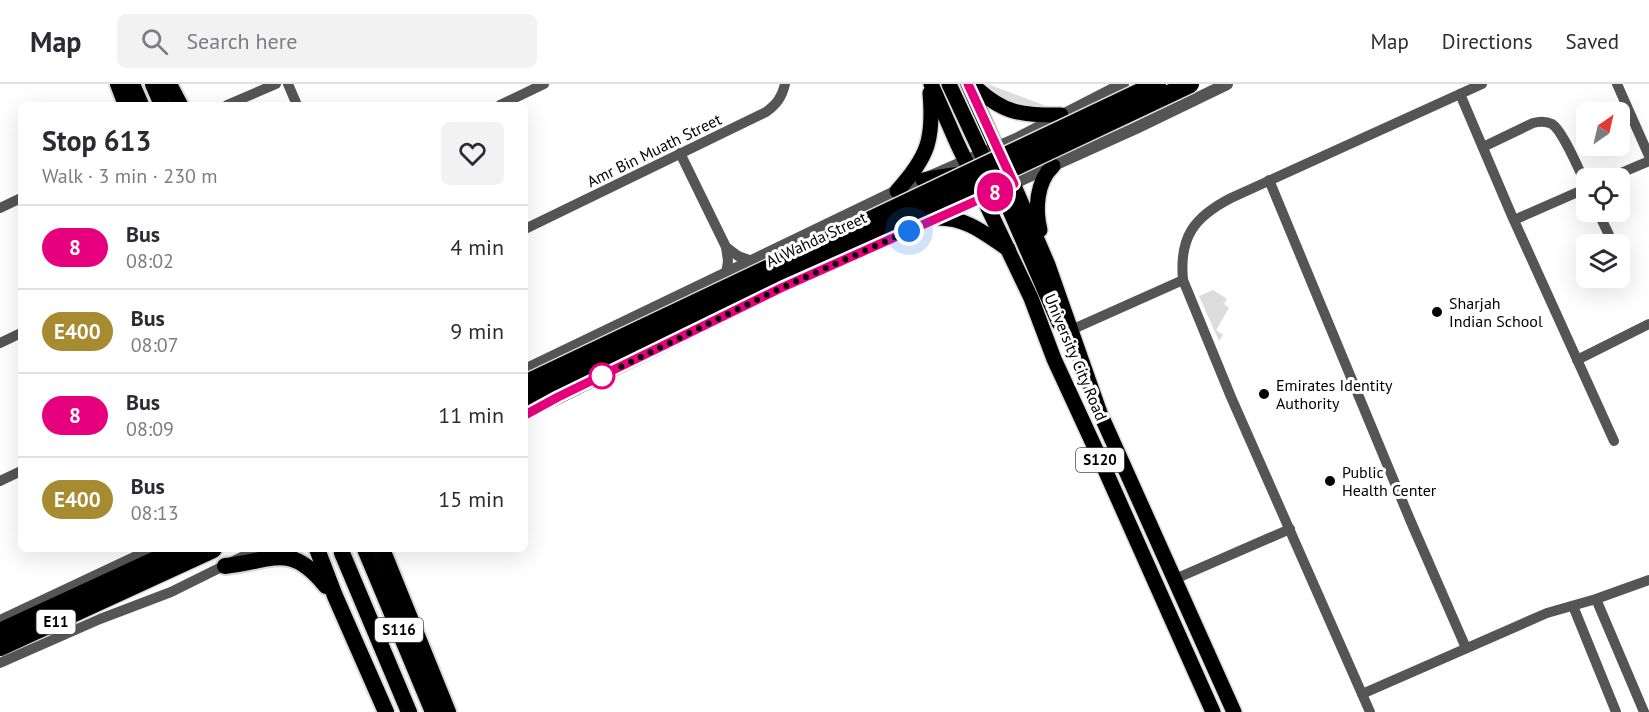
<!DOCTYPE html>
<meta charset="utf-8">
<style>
body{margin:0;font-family:"PT Sans",sans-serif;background:#f2f2f3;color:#2b2b33;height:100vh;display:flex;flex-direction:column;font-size:22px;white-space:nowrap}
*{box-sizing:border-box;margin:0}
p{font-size:20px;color:#7c7c81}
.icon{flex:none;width:33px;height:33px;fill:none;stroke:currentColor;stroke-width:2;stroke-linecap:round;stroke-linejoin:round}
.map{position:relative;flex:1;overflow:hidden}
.drawer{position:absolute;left:18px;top:18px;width:510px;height:450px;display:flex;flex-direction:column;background:#fff;border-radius:9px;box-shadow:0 6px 24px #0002}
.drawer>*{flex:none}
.badge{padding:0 12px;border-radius:20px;font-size:21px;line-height:39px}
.needle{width:39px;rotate:34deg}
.tools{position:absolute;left:1576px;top:18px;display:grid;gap:12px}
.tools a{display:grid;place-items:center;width:54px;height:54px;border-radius:9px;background:#fff;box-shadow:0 6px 24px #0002;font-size:30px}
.you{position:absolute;width:30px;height:30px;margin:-15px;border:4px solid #fff;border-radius:50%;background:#1a73e8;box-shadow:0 0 0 9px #1a73e833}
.map>.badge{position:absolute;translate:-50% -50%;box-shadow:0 0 0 3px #fff}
.round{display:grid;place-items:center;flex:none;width:63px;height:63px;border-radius:9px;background:#f2f2f3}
.overview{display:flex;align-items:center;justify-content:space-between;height:102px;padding:0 24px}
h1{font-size:28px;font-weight:700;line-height:45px}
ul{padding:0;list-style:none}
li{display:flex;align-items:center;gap:18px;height:84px;padding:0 24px;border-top:2px solid #e1e1e2}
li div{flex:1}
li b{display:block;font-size:22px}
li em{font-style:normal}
li .badge{min-width:66px;font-weight:700;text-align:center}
header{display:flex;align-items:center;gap:36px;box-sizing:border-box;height:84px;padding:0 30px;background:#fff;border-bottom:2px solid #e1e1e2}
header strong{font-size:28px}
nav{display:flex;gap:33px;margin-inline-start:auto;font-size:21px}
.search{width:420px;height:54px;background:#f2f2f3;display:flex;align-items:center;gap:15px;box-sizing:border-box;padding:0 21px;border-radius:9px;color:#7c7c81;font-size:22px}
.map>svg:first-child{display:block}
.green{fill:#dcdcdc}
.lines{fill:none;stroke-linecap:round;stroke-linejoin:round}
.primary-casing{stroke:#dbdbdb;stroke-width:18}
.trunk-casing{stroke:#dbdbdb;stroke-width:20}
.motorway-casing{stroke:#dbdbdb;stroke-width:21}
.minor{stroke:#555;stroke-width:10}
.tertiary{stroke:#555;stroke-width:12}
.primary{stroke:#000;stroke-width:15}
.trunk{stroke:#000;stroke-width:16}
.motorway{stroke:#000;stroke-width:18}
.motorway-bridge-casing{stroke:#dbdbdb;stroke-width:21;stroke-linecap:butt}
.motorway-bridge{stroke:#000;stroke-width:18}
.line-casing{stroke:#fff;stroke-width:14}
.line{stroke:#e6007e;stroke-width:9}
.walk{stroke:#000;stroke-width:6;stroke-dasharray:0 10.8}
.poi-dot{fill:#000;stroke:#fff;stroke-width:2}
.stop-dot{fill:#fff;stroke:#e6007e;stroke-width:3}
.labels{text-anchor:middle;stroke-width:6;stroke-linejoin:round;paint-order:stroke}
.shield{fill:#fff;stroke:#4c4c4c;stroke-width:1.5}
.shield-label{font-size:15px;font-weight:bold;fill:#000}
.street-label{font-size:16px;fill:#000;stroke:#fff}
.poi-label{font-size:16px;fill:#000;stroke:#fff;text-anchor:start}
</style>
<header>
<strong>Map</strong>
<div class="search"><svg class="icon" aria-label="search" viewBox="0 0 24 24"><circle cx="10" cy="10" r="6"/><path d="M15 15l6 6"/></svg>Search here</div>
<nav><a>Map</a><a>Directions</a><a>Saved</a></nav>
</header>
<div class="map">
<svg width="1649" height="628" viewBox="0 0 1649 628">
<rect width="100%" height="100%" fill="#fff"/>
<!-- green -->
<g class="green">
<path d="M987,0H988L1046,22C1023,25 1003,18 987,0Z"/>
<path d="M1213,206L1227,215L1224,220L1229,224L1216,246L1223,251L1219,257L1199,212Z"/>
</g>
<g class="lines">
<!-- primary casing -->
<g class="primary-casing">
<g id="primary">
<path d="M931,0L957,59L1031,214L1054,275L1102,379L1213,628"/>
<path d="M949,0L985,77L994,88"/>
<path d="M968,0L1018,111L1048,181L1100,329L1234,628"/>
<path d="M972,0C1003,30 1020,31 1061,31"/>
<path d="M923,96C951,90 979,84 1001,106L1059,239"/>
<path d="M897,107C928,73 934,55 930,9"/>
<path d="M938,134C967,134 984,149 1008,165"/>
<path d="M1040,146C1035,126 1036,98 1053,82"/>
</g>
</g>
<!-- trunk casing -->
<g class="trunk-casing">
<g id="trunk">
<path d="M118,0L126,21"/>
<path d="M132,0L141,21"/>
<path d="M153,0L162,21"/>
<path d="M169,0L180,21"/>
<path d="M317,465L335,512L386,628"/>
<path d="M365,465L433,628"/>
<path d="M382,465L448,628"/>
<path d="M342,469L409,628"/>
<path d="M225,482C273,477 290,457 326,502"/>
</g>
</g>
<!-- motorway casing -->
<g class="motorway-casing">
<g id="motorway">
<path d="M0,548L180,465"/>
<path d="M0,563L213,465"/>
</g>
</g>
<!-- minor -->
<g class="minor">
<path d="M288,0L297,21"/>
<path d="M1617,0L1649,72"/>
<path d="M1460,10L1512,132L1614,357"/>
<path d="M227,21L276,0"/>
<path d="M500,21L544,0"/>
<path d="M1483,63L1533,39C1540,37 1546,37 1552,40C1563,47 1581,90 1587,103"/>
<path d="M680,69L726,163L728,177L726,190"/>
<path d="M1609,94L1649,77"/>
<path d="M1269,96L1411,438L1466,564"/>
<path d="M0,124L21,114"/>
<path d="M1598,128L1609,151L1611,160"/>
<path d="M1514,136L1587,104"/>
<path d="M525,145L766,28C777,20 782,13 785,0"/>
<path d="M726,163L738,172L752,177"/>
<path d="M1071,246L1183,196"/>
<path d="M0,259L21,249"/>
<path d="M1577,276L1649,240"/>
<path d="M0,397L21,387"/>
<path d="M1175,495L1290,445"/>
<path d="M1596,515L1644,628"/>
<path d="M1573,522L1616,628"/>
<path d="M0,536L151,465"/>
<path d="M0,579L100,535L171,508L258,465"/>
<path d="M1362,610L1547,529L1596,515L1649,496"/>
<path d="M1370,628L1231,313L1183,196C1179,153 1194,133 1231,114L1482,0"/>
</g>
<!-- tertiary -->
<g class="tertiary">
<path d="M525,286L897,107L1016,55L1123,0"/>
<path d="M525,331L781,204L1136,44L1227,0"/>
</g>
<!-- primary -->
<use href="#primary" class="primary"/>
<!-- trunk -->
<use href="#trunk" class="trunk"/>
<!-- motorway -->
<use href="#motorway" class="motorway"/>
<!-- motorway-bridge casing -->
<g class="motorway-bridge-casing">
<g id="motorway-bridge">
<path d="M525,300L1157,0"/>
<path d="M525,316L809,180L1190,0"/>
</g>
</g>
<!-- motorway-bridge -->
<use href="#motorway-bridge" class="motorway-bridge"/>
</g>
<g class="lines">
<!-- line casing -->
<g class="line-casing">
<path id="line" d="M525,331L558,313L781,204L1014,100L968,0"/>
</g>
<!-- line -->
<use href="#line" class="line"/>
<!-- walk -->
<path class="walk" d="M602,292L781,204L909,147"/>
</g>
<!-- markers -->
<g class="poi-dot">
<circle cx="1437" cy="228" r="6"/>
<circle cx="1264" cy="310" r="6"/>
<circle cx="1330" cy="397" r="6"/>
</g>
<circle class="stop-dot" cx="602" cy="292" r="12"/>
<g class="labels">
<!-- shield labels -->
<g class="shield">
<rect x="1076" y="364" width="48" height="24" rx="4.5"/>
<rect x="36.5" y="526" width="39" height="24" rx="4.5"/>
<rect x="375" y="534" width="48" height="24" rx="4.5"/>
</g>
<g class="shield-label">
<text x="1100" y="381">S120</text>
<text x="56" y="543">E11</text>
<text x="399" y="551">S116</text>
</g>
<!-- street labels -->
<g class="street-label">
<text transform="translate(654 66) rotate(-26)" y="6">Amr Bin Muath Street</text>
<text transform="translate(816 155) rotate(-25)" y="6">Al Wahda Street</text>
<text transform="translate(1076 273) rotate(67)" y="6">University City Road</text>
</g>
<!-- poi labels -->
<g class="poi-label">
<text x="1449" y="225">Sharjah<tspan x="1449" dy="18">Indian School</tspan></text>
<text x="1276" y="307">Emirates Identity<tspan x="1276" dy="18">Authority</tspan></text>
<text x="1342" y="394">Public<tspan x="1342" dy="18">Health Center</tspan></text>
</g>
</g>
</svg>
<div class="tools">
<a><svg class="needle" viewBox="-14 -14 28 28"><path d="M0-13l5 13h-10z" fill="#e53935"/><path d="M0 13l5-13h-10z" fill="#7c7c81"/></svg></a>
<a><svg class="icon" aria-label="locate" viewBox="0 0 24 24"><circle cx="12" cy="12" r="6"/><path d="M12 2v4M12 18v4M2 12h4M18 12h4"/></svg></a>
<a><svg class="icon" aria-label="layers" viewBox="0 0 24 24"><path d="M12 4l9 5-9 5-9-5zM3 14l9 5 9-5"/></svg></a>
</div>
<div class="you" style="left:909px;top:147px"></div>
<b class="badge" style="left:995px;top:108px;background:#e6007e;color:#fff">8</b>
<section class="drawer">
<div class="overview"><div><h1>Stop 613</h1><p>Walk · 3 min · 230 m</p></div><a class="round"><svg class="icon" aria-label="heart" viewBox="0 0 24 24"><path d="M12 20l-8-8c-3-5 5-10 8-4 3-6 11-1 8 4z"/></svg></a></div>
<ul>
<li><span class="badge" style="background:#e6007e;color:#fff">8</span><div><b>Bus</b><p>08:02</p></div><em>4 min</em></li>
<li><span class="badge" style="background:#a78b30;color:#fff">E400</span><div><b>Bus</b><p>08:07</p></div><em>9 min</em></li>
<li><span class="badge" style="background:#e6007e;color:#fff">8</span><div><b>Bus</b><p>08:09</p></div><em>11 min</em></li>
<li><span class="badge" style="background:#a78b30;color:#fff">E400</span><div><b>Bus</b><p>08:13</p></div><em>15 min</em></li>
</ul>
</section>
</div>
